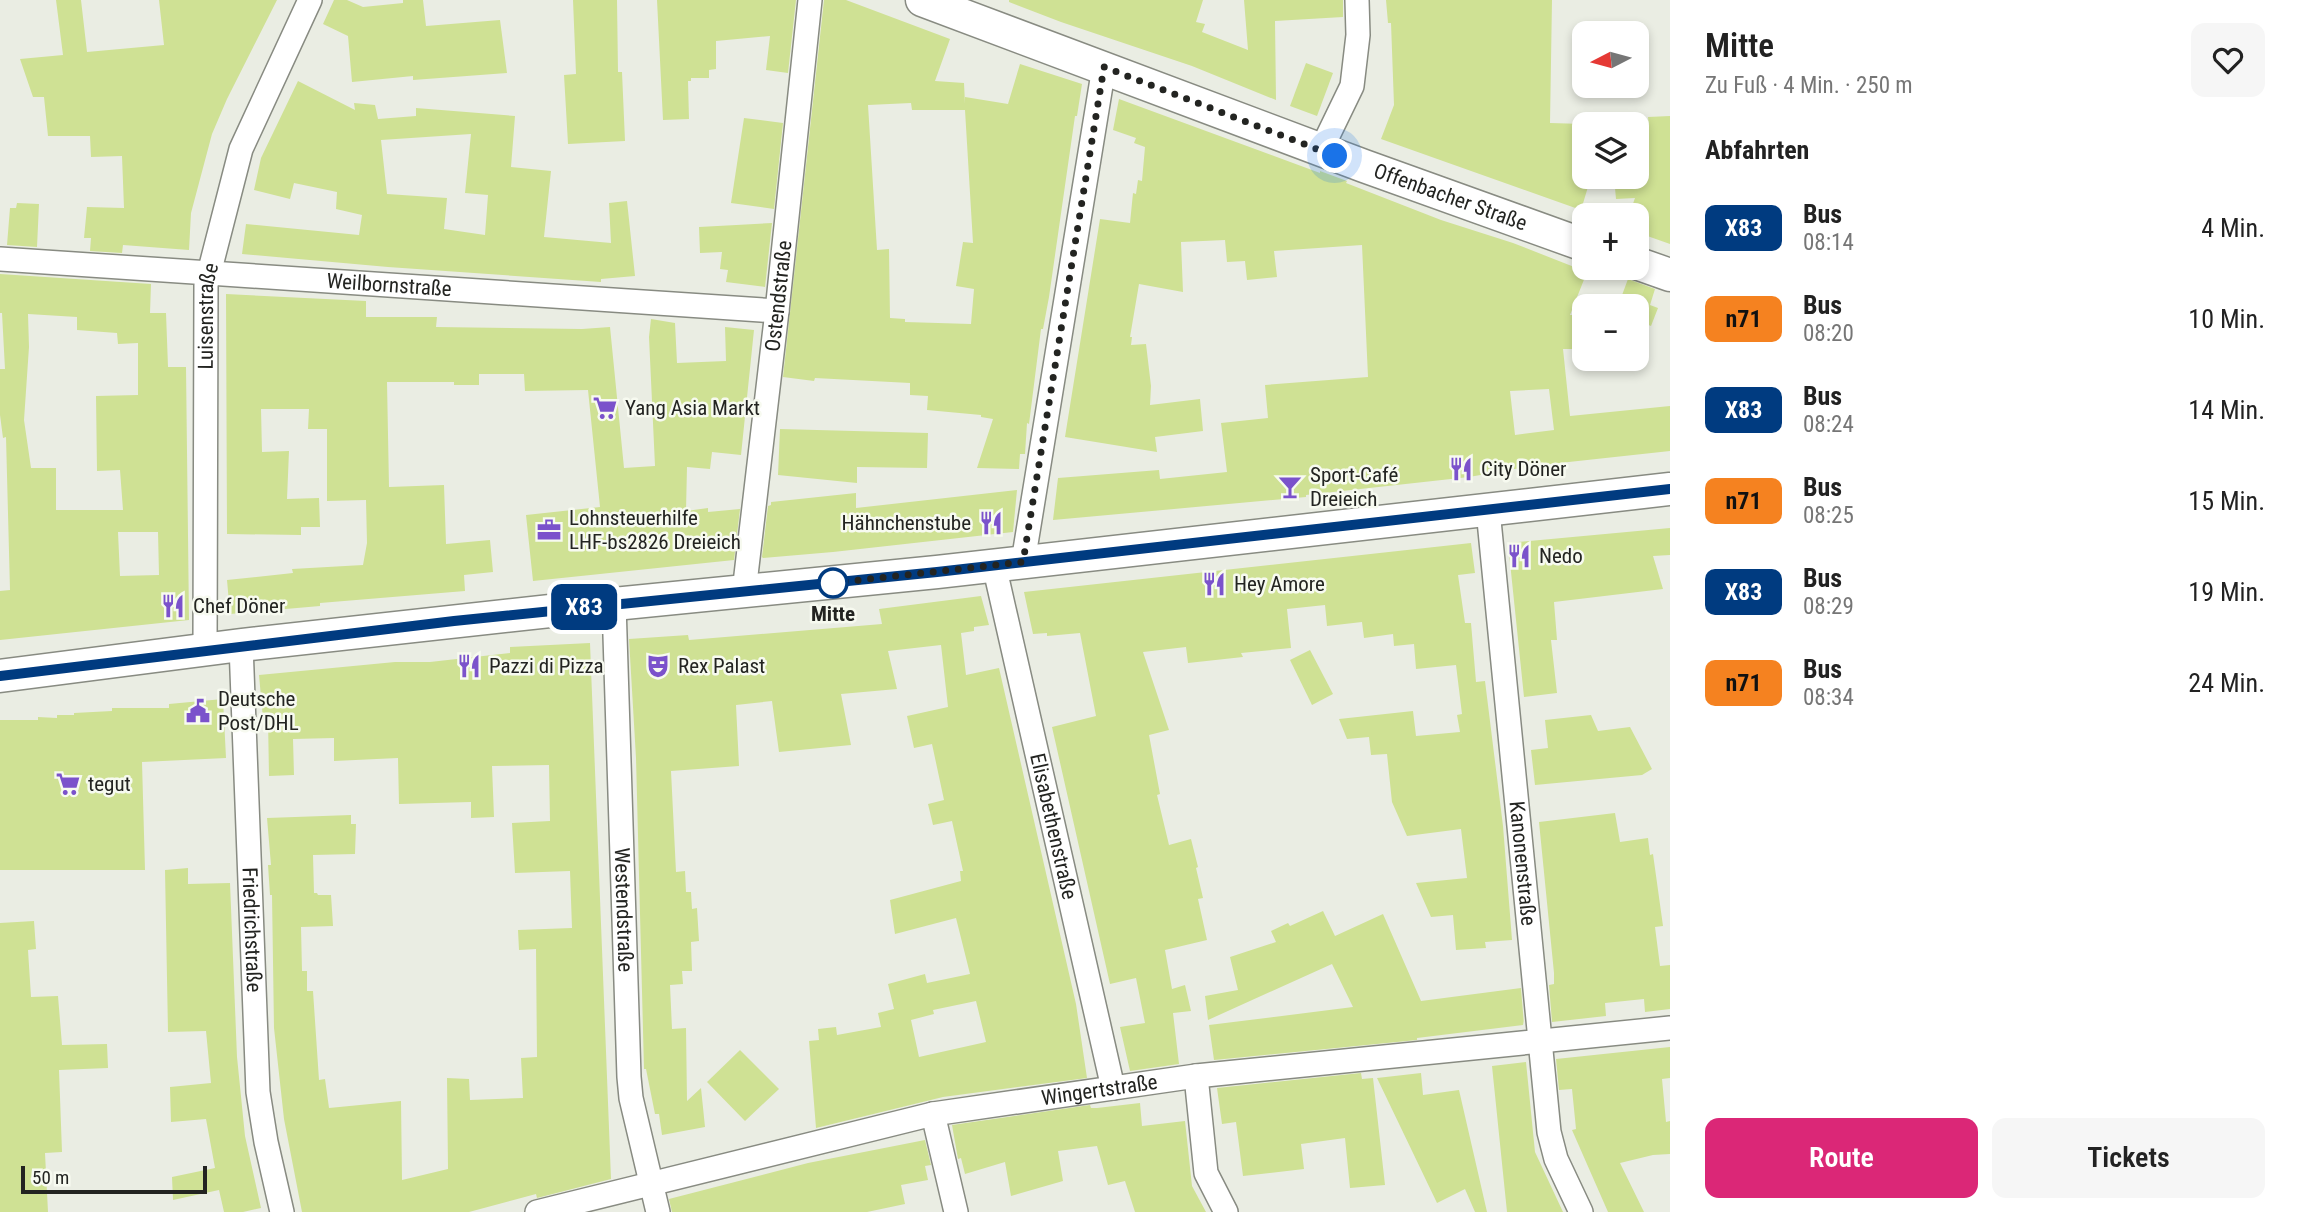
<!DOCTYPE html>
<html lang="de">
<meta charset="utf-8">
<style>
body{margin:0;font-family:"Roboto Condensed",sans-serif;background:#f6f6f6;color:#222;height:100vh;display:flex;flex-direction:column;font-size:26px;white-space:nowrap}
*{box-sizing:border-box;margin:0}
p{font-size:23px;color:#767676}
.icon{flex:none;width:38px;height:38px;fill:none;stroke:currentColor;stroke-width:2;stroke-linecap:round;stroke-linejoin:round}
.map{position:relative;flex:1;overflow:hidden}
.side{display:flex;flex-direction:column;background:#fff;width:630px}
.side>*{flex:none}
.badge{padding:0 14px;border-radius:10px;font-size:24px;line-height:46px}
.needle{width:46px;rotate:264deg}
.fabs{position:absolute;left:1572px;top:21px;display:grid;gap:14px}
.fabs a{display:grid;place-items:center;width:77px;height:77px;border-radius:14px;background:#fff;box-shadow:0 4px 10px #0003;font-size:35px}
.scale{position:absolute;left:21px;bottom:18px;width:186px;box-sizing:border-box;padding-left:7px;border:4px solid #232421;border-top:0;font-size:19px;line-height:24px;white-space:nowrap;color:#232421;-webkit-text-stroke:5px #f7faf0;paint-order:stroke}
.you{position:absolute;width:35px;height:35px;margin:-18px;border:5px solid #fff;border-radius:50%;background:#1a73e8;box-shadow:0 0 0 10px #1a73e833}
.map>.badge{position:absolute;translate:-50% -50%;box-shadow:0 0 0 4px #fff}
h2{padding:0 35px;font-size:26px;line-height:63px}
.round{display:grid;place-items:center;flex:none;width:74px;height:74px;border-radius:14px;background:#f6f6f6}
.summary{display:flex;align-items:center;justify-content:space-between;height:119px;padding:0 35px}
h1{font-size:33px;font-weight:600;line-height:52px}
.button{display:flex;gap:14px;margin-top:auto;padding:14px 35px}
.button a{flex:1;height:80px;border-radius:14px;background:#db2777;color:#fff;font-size:28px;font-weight:600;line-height:80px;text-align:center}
.button a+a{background:#f6f6f6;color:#222}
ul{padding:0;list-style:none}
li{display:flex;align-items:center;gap:21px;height:91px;padding:0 35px}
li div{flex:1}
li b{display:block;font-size:26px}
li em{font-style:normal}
li .badge{min-width:77px;font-weight:700;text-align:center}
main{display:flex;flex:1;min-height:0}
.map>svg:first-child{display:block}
.building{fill:#cfe194;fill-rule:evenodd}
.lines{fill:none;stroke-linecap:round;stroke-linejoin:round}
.street-casing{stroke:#888b82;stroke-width:26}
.secondary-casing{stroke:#888b82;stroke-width:35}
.street{stroke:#fff;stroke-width:23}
.secondary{stroke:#fff;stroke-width:32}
.line-casing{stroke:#fff;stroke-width:16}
.line{stroke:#003b80;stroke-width:10}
.walk{stroke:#232421;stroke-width:7;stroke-dasharray:0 12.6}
.stop-dot{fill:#fff;stroke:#003b80;stroke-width:3.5}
.labels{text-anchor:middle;stroke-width:5;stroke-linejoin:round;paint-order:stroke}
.street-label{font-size:21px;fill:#232421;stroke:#f7faf0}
.poi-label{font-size:21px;fill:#232421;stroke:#f7faf0;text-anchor:start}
.stop-label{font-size:21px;font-weight:bold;fill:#232421;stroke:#f7faf0}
</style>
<main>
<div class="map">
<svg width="1670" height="1212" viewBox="0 0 1670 1212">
<rect width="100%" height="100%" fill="#eaede3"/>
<!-- building -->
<g class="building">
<path d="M56,0H81L87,52L164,45L159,0H277L227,99L212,134L191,213L189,250L123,245L122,253L90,251L91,238H84L87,207L124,208L122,156L91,157L90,136H48L44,97H33L20,59L63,55Z"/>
<path d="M334,0H347L363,7L403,3V0H423L426,26L500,20L507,73L413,80V76L352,82L348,36L323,24Z"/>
<path d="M573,0H617L618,72H622L625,141L568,144L564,75L576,74Z"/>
<path d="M657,0H796L788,73L766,70L770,36L716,41V69L709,70V78H691V81H688L689,119L663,120Z"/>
<path d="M824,0H846L950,39L935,81L964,83L965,104V97L1008,104L1020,64L1082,84L1077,116H1075L1049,297L1043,329H1041L1029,424L1027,423L1025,454H1020L1019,469L977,468L993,419L981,417V415L927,410L928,396L910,395V383L815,378L814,381L783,377ZM911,103L912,110H965L973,243L963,242L956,286L974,289L971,324L905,322V319L890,318L889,249L877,250L868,105Z"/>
<path d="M1009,0H1203L1196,22L1205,24L1202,32L1248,50L1244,0H1343V17L1275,21L1276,100L1192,66L1061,22L1009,2Z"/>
<path d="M1386,0H1552L1550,123L1584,124V177H1591L1581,210L1381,139L1394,105L1391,23H1388Z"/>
<path d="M1306,63L1333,73L1317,116L1290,106Z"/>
<path d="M298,81L355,110L354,103L375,105L378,119L416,116V108L515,116L511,167L551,171L544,237L611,243L609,203L627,201L635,276L601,279V282L388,267L242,254L246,224L359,235L362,215L336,209L337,192L294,183L290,199L254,190L261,158ZM471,134L465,193L488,195L485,235L444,229L447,198L387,194L381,140Z"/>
<path d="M1119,99L1320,173V171L1347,181L1346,183L1441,220L1513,243L1587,272L1570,315H1584V349H1563L1570,416L1670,406V451L1532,466L1469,477L1306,495V497L1053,520L1058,478L1159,470L1160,479L1227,472L1221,423L1268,418L1265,385L1368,377L1362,245L1274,251L1277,277L1247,280L1245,261L1227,262L1225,240L1181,242L1183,292L1139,284L1130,337H1132L1131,345L1146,344L1151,386L1150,405L1200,399L1203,431L1155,437L1157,452L1065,437L1100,219L1130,223L1133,193L1136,194L1138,180L1142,181L1145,147L1134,143L1136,138L1113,130ZM1549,389L1554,430L1515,435L1510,391Z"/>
<path d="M1670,116V244L1636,232V215H1629L1635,198L1616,199L1614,177H1636V125L1649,126L1648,117Z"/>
<path d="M744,118L783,123L774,209L731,203Z"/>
<path d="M17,203L39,204L37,247L7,245L10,208H16Z"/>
<path d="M772,223L765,287L726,282L728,270L720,269L722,252L700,253L699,227Z"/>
<path d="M0,274L151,284L150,313H166L168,367H186L189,620L0,640V591L10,590L6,437L3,438L0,415V369H5L2,313H0ZM28,314L77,317V330L117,333L118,344L138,343V395L96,396L97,471L120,470L123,510H56V468H31L24,420L29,347ZM118,532H158L159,575L120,576Z"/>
<path d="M1628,279L1655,289L1650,305L1658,308L1651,326L1636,320V306H1618Z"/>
<path d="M226,294L366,301V317H437L436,327L582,329L610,327L624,468L655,466L649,337L651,319L675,323L677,363L726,361L725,327L754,330L741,455L712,452L710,469L687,467L686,511L708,508V512L740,509L734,560L533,581L526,515L600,507L588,390L525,391L524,374H479V385H454V382H387L389,487L444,485L446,544L490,540L493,572L464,575L465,591L320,603V606L230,614L227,580L293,573L292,569L363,565L367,543L366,500L327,501V429H308L309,409H261L262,452L289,451L287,499L319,498L320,527H301V535L227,534Z"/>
<path d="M780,429L928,433L927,468L857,467V483L778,475Z"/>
<path d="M1017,490L1013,532L833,552L763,558L762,557L768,506L771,505V502L856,493V508Z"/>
<path d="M1670,528V555L1653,556L1663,589L1554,602L1557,640H1551L1557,693L1524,697L1508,543Z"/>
<path d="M1471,543L1475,573L1458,575L1465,623H1471L1476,682L1485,681L1503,826L1512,940L1485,942L1486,948L1456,950L1453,915L1431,917L1416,883L1467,878L1461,829L1407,836L1392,802L1387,754L1371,755L1369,737L1347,739L1339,719L1413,711L1416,736L1460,732L1457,715L1462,714L1456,665L1416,669L1414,644L1394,646L1393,634L1364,638L1362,622L1327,626L1325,605L1287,609L1291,648L1241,653L1243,657L1188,663L1186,647L1143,652L1169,730L1149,735L1160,794L1157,795L1169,845L1191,839L1198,867L1196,868L1203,898L1198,899L1207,940L1165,950L1172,989L1185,985L1191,1011L1173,1013L1179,1064L1130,1071L1120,1027L1145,1023L1136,978L1110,984L1052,727L1096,716L1080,633L1047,636V633L1033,634L1024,592Z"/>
<path d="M981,596L989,625L974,627V631L961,633L966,675L999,668L1076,1004L1087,1078L943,1097L816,1128L809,1041L819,1040L818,1029L836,1027L837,1035L881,1027L878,1013L894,1009L888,984L925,974L927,983L970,974L956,918L895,934L890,900L961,881L960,871H963L952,821L933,825L928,804L944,800L932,744L914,748L907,716L948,707L941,645L888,651L897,689L841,694L851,745L779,752L772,701L736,705L739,766L671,771L676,872L685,871L686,892H691L692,909L697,908L699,941L691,942L692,971H682L683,984L670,985L672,1029L686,1028L687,1101L701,1088L705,1127L662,1135L659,1114H655L646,1069H644L636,758L629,639L688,635L689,640L882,624L879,609ZM976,1001L986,1042L919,1057L911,1020L934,1014L933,1010Z"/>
<path d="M590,643L611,1179L537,1198L536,1194L469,1212H302L284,1119L274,1028L272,895H270L268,865H271L267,818L351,815V824H356L355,854L313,855L314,893H317L318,895H331L333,926L301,927L302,971H307V991H313L319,1080L325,1079L329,1108L401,1101L402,1180L448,1169L447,1078L469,1079L470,1100L523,1098L521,1058L537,1057L536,949L519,950L518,930L572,928L570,871L515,873L512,823L550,821L549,765L492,766L494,817L471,818V802L399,804L398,758L334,761V738L293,739L294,775L269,776L268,719H263L259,675L395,662H430L510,653V647Z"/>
<path d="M1310,650L1333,694L1312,705L1290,660Z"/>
<path d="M223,699L226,758L142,762L145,870H0V720H38V717L57,718V715H74V713L112,711V708H169V704Z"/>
<path d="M1591,715L1598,731L1630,727L1652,769L1642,775L1535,785L1531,750L1548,748L1545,720Z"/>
<path d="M1615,813L1620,842L1648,838L1650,855L1653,854L1663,926L1655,927L1660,966L1670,965V1009L1645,1012L1644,999L1605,1003L1606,1016L1552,1022L1549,985L1554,984V973L1539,822Z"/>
<path d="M188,868V884L230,883L237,1057L245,1136L261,1208L243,1212H224L219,1190L173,1200L172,1177L215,1168L206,1119L171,1122L170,1087L211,1083L206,1031L168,1032L165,870Z"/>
<path d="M1323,911L1335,936L1383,914L1421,1001L1521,988L1524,1025L1523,1021V1025L1417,1038V1040L1214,1060L1209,1025L1353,1007L1332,964L1208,1020L1205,996L1238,990L1230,957L1276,942L1271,931L1288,923L1290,926Z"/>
<path d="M34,921L36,949L28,950L31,997L58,996L62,1045L107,1044L108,1068L59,1070L62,1152L45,1153L48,1212H0V923Z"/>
<path d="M1670,1047V1078L1662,1079L1666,1122L1670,1121V1154L1653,1155L1620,1163L1644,1212H1608L1572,1130L1576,1129L1572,1089L1559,1090L1556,1059Z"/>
<path d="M740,1050L779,1089L745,1121L707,1082Z"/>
<path d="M1526,1062L1535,1152L1563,1212H1507L1492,1066Z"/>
<path d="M1361,1073L1362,1079L1373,1078L1385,1185L1350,1188L1345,1138L1301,1144L1304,1169L1243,1176L1236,1122L1222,1124L1217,1088Z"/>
<path d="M1421,1073L1423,1095L1459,1090L1487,1212H1475L1465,1189L1437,1203L1377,1078Z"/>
<path d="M1140,1103L1142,1126L1185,1121L1192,1186L1206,1212H1135L1125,1181L1108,1185L1097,1146L1058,1151L1063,1181L1011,1196L1005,1162L965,1174L961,1158L958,1159L952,1125L1090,1105L1091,1108H1097Z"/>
<path d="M925,1140L931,1165L925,1166L928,1180L901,1185L905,1204L867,1212H672L669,1199L808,1163Z"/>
</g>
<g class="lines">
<!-- street casing -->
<g class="street-casing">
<g id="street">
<path d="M1321,150L1352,86L1358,35L1357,0"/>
<path id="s1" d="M0,259L777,311"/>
<path id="s2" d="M1488,510L1549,1132L1556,1159L1581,1212"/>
<path d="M1023,562L1104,67"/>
<path id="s3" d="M994,565L1113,1088"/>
<path id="s4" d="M744,592L777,311L810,0"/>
<path id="s5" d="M614,604L629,1077L631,1098L658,1212"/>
<path id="s6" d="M241,645L258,1092L266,1142L282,1212"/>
<path id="s7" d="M205,650L206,285L241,149L310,0"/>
<path d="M1196,1076L1206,1173L1226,1212"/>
<path d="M933,1114L956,1212"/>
<path id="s8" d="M537,1212L933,1114L1196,1076L1670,1028"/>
</g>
</g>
<!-- secondary casing -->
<g class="secondary-casing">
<g id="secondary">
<path id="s9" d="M922,0L1364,166L1584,245"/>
<path d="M1636,263L1670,275"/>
<path d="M0,676L241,645L614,604L937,572L1670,489"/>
</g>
</g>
<!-- street -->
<use href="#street" class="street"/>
<!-- secondary -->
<use href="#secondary" class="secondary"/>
</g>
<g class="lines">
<!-- line casing -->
<g class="line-casing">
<path id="line" d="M0,676L454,621L937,572L1670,489"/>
</g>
<!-- line -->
<use href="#line" class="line"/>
<!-- walk -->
<path class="walk" d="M833,583L1023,562L1104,67L1335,156"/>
</g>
<!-- icons -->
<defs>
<g id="supermarket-bare" transform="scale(1.89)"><path d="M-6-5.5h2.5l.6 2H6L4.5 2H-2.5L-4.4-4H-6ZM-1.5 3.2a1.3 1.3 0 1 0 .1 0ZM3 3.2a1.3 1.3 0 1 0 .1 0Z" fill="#7b52cb" stroke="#f7faf0" stroke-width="2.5" paint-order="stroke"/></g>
<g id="restaurant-bare" transform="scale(1.89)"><path d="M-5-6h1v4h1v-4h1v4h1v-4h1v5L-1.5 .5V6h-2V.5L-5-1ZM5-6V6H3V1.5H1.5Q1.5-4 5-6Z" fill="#7b52cb" stroke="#f7faf0" stroke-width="2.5" paint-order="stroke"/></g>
<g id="bar-bare" transform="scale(1.89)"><path d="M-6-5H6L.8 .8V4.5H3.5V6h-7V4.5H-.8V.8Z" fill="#7b52cb" stroke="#f7faf0" stroke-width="2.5" paint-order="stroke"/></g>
<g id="office-bare" transform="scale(1.89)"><path d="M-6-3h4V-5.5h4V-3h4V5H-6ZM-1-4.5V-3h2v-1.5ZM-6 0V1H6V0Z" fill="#7b52cb" stroke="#f7faf0" stroke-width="2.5" paint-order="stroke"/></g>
<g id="theatre-bare" transform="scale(1.89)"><path d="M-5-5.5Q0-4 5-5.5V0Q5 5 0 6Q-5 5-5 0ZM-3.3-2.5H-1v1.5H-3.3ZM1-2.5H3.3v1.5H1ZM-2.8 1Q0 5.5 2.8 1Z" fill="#7b52cb" stroke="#f7faf0" stroke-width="2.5" paint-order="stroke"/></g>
<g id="civic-bare" transform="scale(1.89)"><path d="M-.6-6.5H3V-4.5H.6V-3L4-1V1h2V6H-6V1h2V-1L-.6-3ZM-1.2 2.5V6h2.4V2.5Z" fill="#7b52cb" stroke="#f7faf0" stroke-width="2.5" paint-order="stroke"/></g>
</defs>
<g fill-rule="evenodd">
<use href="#supermarket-bare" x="605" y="408"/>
<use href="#restaurant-bare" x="1461" y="469"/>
<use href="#bar-bare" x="1290" y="487"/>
<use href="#restaurant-bare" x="991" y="523"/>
<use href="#office-bare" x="549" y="530"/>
<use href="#restaurant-bare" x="1519" y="556"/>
<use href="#restaurant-bare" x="1214" y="584"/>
<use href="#restaurant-bare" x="173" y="606"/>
<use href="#restaurant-bare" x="469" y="666"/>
<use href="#theatre-bare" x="658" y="666"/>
<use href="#civic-bare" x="198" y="711"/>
<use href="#supermarket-bare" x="68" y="784"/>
</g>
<!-- markers -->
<circle class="stop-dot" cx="833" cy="583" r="14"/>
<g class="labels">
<!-- street labels -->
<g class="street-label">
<text dy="7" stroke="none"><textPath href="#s9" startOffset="564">Offenbacher Straße</textPath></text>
<text dy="7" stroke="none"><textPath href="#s1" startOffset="390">Weilbornstraße</textPath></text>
<text dy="7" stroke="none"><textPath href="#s4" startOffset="298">Ostendstraße</textPath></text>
<text dy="7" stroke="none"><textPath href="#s7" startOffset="334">Luisenstraße</textPath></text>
<text dy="7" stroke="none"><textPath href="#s3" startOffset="268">Elisabethenstraße</textPath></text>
<text dy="7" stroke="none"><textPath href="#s2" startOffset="355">Kanonenstraße</textPath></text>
<text dy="7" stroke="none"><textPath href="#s5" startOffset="306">Westendstraße</textPath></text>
<text dy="7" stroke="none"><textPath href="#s6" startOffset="285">Friedrichstraße</textPath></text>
<text dy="7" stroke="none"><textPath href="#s8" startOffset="576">Wingertstraße</textPath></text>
</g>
<!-- poi labels -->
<g class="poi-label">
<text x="625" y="415">Yang Asia Markt</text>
<text x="1481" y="476">City Döner</text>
<text x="1310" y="482">Sport-Café<tspan x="1310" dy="24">Dreieich</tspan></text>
<text x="569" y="525">Lohnsteuerhilfe<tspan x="569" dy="24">LHF-bs2826 Dreieich</tspan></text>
<text x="971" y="530" text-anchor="end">Hähnchenstube</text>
<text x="1539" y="563">Nedo</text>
<text x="1234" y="591">Hey Amore</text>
<text x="193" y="613">Chef Döner</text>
<text x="489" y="673">Pazzi di Pizza</text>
<text x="678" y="673">Rex Palast</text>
<text x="218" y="706">Deutsche<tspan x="218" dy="24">Post/DHL</tspan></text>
<text x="88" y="791">tegut</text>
</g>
<!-- stop labels -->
<g class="stop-label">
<text x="833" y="621">Mitte</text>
</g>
</g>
</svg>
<div class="fabs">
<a><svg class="needle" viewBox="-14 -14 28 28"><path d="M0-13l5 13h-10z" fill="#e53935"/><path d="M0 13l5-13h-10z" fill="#767676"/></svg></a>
<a><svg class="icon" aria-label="layers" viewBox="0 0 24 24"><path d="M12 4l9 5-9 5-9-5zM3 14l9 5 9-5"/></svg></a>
<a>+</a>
<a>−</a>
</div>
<div class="scale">50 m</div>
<div class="you" style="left:1335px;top:156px"></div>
<b class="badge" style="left:584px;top:607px;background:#003b80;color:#fff">X83</b>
</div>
<section class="side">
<div class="summary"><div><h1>Mitte</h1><p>Zu Fuß · 4 Min. · 250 m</p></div><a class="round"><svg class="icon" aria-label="heart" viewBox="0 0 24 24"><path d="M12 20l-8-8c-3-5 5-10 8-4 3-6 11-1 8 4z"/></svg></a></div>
<h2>Abfahrten</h2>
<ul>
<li><span class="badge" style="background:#003b80;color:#fff">X83</span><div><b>Bus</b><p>08:14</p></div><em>4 Min.</em></li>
<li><span class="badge" style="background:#f58220;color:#111">n71</span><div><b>Bus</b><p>08:20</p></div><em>10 Min.</em></li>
<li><span class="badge" style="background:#003b80;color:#fff">X83</span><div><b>Bus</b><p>08:24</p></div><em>14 Min.</em></li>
<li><span class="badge" style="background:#f58220;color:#111">n71</span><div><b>Bus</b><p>08:25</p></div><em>15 Min.</em></li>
<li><span class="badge" style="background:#003b80;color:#fff">X83</span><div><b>Bus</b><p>08:29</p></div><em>19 Min.</em></li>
<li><span class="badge" style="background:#f58220;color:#111">n71</span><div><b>Bus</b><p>08:34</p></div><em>24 Min.</em></li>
</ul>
<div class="button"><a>Route</a><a>Tickets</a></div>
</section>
</main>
